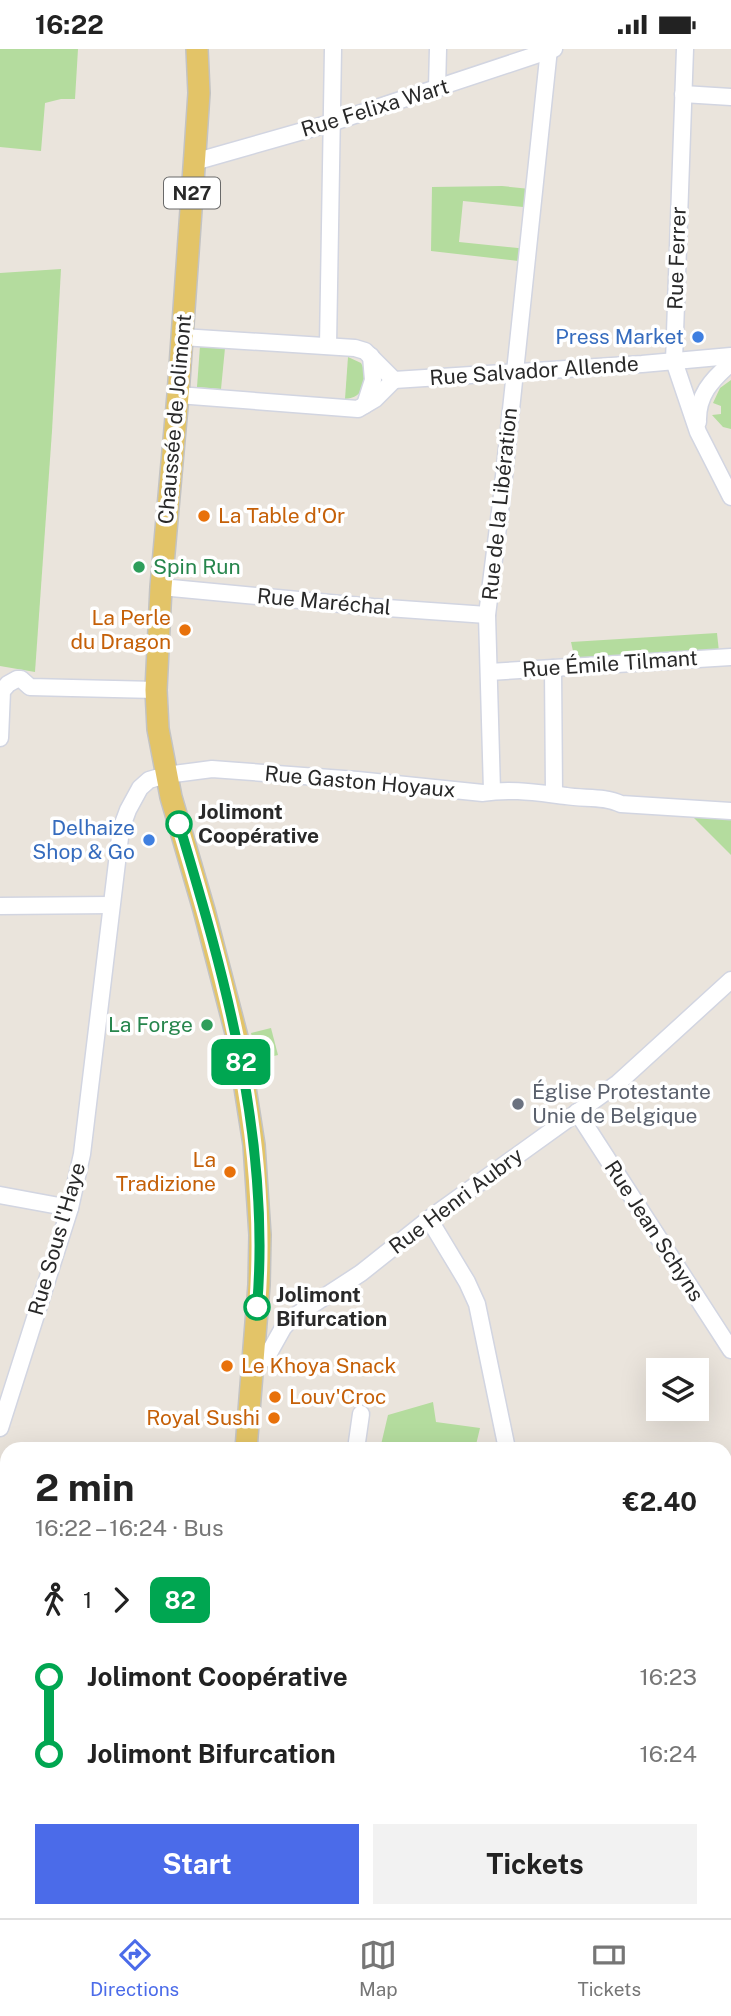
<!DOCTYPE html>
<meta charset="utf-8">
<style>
body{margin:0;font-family:"Public Sans",sans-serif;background:#f2f2f2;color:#222;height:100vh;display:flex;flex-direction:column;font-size:26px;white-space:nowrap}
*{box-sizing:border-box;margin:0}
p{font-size:23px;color:#767676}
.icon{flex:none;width:38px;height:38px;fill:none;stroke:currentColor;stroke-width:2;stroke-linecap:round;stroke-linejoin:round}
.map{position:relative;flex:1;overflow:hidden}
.panel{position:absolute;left:0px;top:1393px;width:732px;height:476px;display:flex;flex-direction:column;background:#fff;border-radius:21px 21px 0 0;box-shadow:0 7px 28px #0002}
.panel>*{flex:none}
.badge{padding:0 14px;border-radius:10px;font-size:24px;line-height:46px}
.buttons{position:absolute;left:646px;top:1309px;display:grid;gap:14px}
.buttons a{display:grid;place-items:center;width:63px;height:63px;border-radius:0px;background:#fff;box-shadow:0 7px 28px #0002;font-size:35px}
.map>.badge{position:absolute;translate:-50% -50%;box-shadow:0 0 0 4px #fff}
.legs{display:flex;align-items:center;gap:10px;height:77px;padding:0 35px;font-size:23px}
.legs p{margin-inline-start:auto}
.summary{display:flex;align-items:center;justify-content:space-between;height:119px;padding:0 35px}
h1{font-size:38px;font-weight:700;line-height:52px}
.primary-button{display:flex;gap:14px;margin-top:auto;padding:14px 35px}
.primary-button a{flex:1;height:80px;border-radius:0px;background:#4b6be9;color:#fff;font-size:28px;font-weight:700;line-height:80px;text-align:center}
.primary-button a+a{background:#f2f2f2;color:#222}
ul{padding:0 35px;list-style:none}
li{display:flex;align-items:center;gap:24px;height:77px;font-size:26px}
li i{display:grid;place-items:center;width:10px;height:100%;margin:0 9px;background:currentColor}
li i::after{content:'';width:18px;height:18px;margin:-9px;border:5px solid;border-radius:50%;background:#fff}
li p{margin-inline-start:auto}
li:first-child i{background:linear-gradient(#0000 50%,currentColor 0)}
li:last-child i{background:linear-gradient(currentColor 50%,#0000 0)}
.status{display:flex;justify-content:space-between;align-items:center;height:49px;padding:0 35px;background:#fff;direction:ltr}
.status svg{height:19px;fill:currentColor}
.tab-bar{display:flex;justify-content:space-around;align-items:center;height:98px;border-top:2px solid #e0e0e0;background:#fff;font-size:19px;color:#767676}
.tab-bar a{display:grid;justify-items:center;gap:4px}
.tab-bar .selected{color:#4b6be9}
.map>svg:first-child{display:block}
.green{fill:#b4dc9e}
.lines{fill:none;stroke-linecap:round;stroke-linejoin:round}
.minor-casing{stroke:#d2d5e1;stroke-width:19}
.major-casing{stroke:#c3c3c3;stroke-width:24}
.minor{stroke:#fff;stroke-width:16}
.major{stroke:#e3c468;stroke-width:21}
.line-1-casing{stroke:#fff;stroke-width:16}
.line-1{stroke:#00a651;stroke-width:10}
.shop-dot{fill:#3f7fe0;stroke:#fff;stroke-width:2.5}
.food-dot{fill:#e8710a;stroke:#fff;stroke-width:2.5}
.leisure-dot{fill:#2e9e5b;stroke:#fff;stroke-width:2.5}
.stop-1-dot{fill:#fff;stroke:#00a651;stroke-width:3.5}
.worship-dot{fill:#6b7280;stroke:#fff;stroke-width:2.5}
.labels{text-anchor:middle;stroke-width:7;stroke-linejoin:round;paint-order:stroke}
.shield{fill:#fff;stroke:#696969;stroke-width:2}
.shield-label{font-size:19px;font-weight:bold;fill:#292929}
.street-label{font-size:21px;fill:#292929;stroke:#fff}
.shop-label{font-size:21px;fill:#366cbe;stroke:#fff;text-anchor:end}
.food-label{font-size:21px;fill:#c56008;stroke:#fff;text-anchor:start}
.leisure-label{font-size:21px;fill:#27864d;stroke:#fff;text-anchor:start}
.stop-label{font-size:21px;font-weight:bold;fill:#292929;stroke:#fff;text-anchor:start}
.worship-label{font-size:21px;fill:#5b616d;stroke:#fff;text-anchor:start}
</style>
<div class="status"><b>16:22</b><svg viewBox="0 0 49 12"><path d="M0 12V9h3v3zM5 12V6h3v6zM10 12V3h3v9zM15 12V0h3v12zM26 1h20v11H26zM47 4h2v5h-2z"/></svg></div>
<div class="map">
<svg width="731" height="1869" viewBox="0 0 731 1869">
<rect width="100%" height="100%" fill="#eae4dc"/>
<!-- green -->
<g class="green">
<path d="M0,0H78L75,50H61L45,54L41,102L0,98Z"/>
<path d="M502,137L530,140L533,159L463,152L459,193L528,200L527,213L431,202L432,138Z"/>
<path d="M61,220L52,382L35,623L0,617V224Z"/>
<path d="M200,297L225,299L221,340L197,338Z"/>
<path d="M348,308L361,314C370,330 364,349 345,350Z"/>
<path d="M731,331V380L723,378L712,366L721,365V357L713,354L720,339Z"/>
<path d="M717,584L719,603L575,611L571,593Z"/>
<path d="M691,766H731V806Z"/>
<path d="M271,979L278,1006L258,1011L251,984Z"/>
<path d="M433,1353L436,1373L480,1379L475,1400H380L388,1366Z"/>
<path d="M731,1423V1486L725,1485V1428Z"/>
<path d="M725,1745H731V1869H602V1862H724Z"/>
</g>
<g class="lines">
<!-- minor casing -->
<g class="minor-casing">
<g id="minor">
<path d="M685,0L674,312L698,383L731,448"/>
<path d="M437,40L438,0"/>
<path d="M683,45L731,48"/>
<path d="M194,113L331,74L554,0"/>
<path d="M182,288L355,299L365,302L394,331"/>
<path d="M328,297L333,0"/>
<path d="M394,331L642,315L731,307"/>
<path d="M178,346L358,360L375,350L394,331"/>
<path d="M365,356L373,331L371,307"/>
<path d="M698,373C697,347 711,331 731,314"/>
<path d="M161,538L373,558L487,566"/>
<path d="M553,619L554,744"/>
<path d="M489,623L731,608"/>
<path d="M0,689L2,642L8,635L17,630H21L30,638L156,641"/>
<path d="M492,742L487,566L502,446L549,0"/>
<path d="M0,857L111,856"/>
<path d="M577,1063L731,1301"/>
<path d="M0,1146L70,1159"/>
<path d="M429,1170L467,1233L477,1255L507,1400"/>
<path d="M252,1322L269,1304L283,1279L292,1269L361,1224L429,1170L618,1034L731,931"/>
<path d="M0,1379L70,1159L82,1105L121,780L128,761L140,739L149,731L166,726L212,720L357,731L483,744C510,739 539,744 566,747C584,750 605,747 621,755L731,762"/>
<path d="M356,1400L361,1365"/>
<path d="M724,1491L731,1492"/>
<path d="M0,1643L7,1639"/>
<path d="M724,1654L731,1655"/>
<path d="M83,1862L85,1869"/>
</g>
</g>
<!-- major casing -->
<g class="major-casing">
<g id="major">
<path d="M197,0L199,44L195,104L178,346L161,538L156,641L158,680L171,748L204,861L237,988L254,1096L260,1186L259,1236L246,1400"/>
<path d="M260,1862L261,1869"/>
</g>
</g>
<!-- minor -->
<use href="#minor" class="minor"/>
<!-- major -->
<use href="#major" class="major"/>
</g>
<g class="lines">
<!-- line-1 casing -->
<g class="line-1-casing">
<path id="line-1" d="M179,775C226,931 271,1093 257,1258"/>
</g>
<!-- line-1 -->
<use href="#line-1" class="line-1"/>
</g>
<!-- markers -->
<g class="shop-dot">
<circle cx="698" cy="288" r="7"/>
<circle cx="149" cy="791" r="7"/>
</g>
<g class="food-dot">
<circle cx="204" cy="467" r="7"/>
<circle cx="185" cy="581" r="7"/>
<circle cx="230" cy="1123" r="7"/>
<circle cx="227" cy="1317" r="7"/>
<circle cx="275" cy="1348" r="7"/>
<circle cx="274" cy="1369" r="7"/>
</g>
<g class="leisure-dot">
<circle cx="139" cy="518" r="7"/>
<circle cx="207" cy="976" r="7"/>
</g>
<g class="stop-1-dot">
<circle cx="179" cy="775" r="12"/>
<circle cx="257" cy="1258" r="12"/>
</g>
<circle class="worship-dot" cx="518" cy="1055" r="7"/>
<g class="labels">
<!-- shield labels -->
<rect class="shield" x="164" y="128.5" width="56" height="31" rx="5"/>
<g class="shield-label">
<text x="192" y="151">N27</text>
</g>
<!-- street labels -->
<g class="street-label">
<text transform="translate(375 59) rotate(-17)" y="7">Rue Felixa Wart</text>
<text transform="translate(677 209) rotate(-88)" y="7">Rue Ferrer</text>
<text transform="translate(534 322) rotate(-4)" y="7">Rue Salvador Allende</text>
<text transform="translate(175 370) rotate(-85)" y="7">Chaussée de Jolimont</text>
<text transform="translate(500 455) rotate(-84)" y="7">Rue de la Libération</text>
<text transform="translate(324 553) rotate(5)" y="7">Rue Maréchal</text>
<text transform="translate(610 615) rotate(-4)" y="7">Rue Émile Tilmant</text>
<text transform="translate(360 733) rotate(5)" y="7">Rue Gaston Hoyaux</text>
<text transform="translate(456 1152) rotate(-37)" y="7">Rue Henri Aubry</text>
<text transform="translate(654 1182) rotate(57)" y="7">Rue Jean Schyns</text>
<text transform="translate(57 1190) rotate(-74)" y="7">Rue Sous l'Haye</text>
</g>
<!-- shop labels -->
<g class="shop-label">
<text x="684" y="295">Press Market</text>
<text x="135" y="786">Delhaize<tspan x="135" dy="24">Shop &amp; Go</tspan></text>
</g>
<!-- food labels -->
<g class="food-label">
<text x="218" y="474">La Table d'Or</text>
<text x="171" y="576" text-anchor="end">La Perle<tspan x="171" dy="24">du Dragon</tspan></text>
<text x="216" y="1118" text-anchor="end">La<tspan x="216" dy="24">Tradizione</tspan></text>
<text x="241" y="1324">Le Khoya Snack</text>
<text x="289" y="1355">Louv'Croc</text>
<text x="260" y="1376" text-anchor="end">Royal Sushi</text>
</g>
<!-- leisure labels -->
<g class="leisure-label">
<text x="153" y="525">Spin Run</text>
<text x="193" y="983" text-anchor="end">La Forge</text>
</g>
<!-- stop labels -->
<g class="stop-label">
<text x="198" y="770">Jolimont<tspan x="198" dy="24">Coopérative</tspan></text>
<text x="276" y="1253">Jolimont<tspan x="276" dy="24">Bifurcation</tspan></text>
</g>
<!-- worship labels -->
<g class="worship-label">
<text x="532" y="1050">Église Protestante<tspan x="532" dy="24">Unie de Belgique</tspan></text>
</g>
</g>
</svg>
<div class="buttons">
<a><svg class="icon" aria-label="layers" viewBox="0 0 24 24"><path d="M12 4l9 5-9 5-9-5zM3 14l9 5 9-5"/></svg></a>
</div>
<b class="badge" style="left:241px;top:1013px;background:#00a651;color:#fff">82</b>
<section class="panel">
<div class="summary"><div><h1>2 min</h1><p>16:22 – 16:24 · Bus</p></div><b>€2.40</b></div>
<div class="legs"><svg class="icon" aria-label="walk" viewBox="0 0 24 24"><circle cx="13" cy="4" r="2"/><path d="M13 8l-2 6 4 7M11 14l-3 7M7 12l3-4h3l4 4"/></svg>1<svg class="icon" aria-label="forward" viewBox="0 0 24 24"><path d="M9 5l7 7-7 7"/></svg><b class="badge" style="background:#00a651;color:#fff">82</b></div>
<ul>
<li><i style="color:#00a651"></i><b>Jolimont Coopérative</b><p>16:23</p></li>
<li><i style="color:#00a651"></i><b>Jolimont Bifurcation</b><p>16:24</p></li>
</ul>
<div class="primary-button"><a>Start</a><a>Tickets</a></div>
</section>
</div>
<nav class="tab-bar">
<a class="selected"><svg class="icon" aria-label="directions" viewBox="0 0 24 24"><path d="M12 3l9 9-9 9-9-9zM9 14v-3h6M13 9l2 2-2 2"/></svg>Directions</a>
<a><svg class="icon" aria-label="map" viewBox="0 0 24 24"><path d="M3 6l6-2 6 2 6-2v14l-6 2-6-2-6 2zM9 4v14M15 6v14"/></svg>Map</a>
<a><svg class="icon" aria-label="tickets" viewBox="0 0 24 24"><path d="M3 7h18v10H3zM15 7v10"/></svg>Tickets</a>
</nav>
